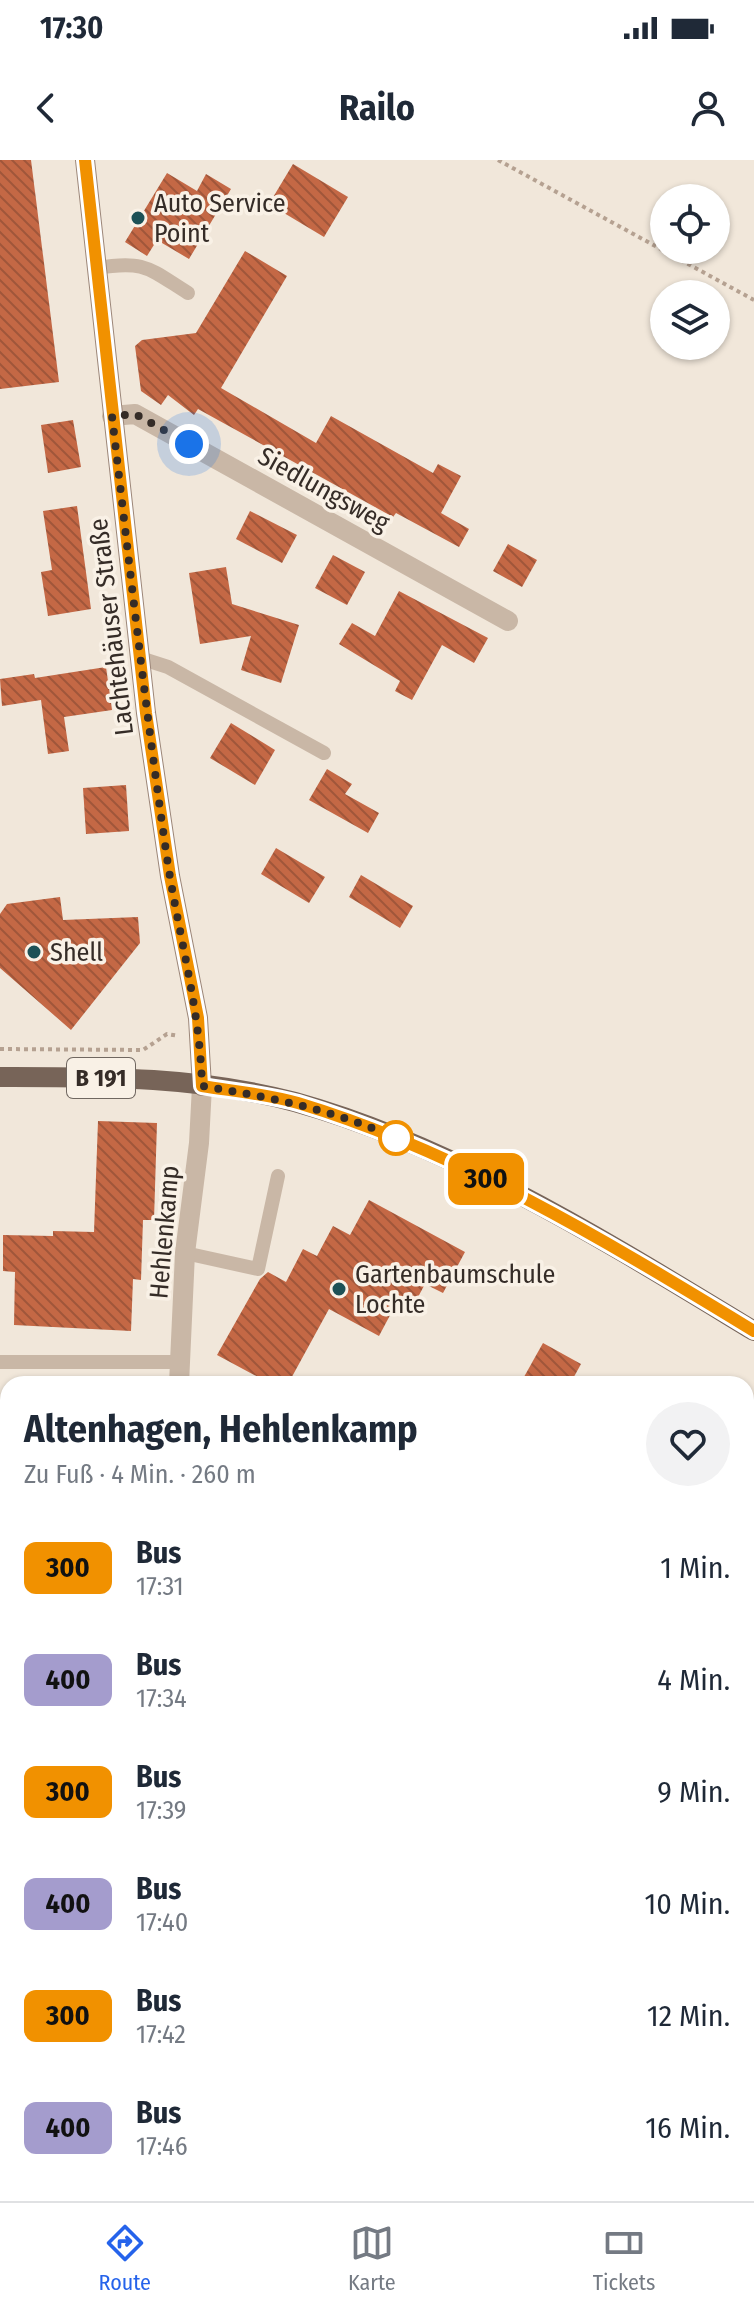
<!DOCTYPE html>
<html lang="de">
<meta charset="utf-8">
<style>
body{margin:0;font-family:"Fira Sans Condensed",sans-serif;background:#f2f2f3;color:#1f2937;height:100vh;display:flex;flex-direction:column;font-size:30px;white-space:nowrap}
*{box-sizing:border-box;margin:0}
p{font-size:26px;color:#747a83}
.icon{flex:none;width:44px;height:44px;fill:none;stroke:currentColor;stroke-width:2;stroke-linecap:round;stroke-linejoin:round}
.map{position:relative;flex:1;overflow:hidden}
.details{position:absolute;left:0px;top:1216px;width:754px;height:826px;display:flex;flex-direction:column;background:#fff;border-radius:24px 24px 0 0;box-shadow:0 2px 6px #0004}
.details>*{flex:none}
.badge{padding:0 16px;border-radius:12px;font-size:28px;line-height:52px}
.fabs{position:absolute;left:650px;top:24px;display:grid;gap:16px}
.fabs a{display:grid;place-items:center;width:80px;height:80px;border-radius:50%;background:#fff;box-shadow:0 2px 6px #0004;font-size:40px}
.you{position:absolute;width:40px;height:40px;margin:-20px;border:6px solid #fff;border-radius:50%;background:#1a73e8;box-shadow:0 0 0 12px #1a73e833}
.map>.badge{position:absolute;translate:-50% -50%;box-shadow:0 0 0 4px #fff}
.round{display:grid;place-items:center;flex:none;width:84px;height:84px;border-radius:42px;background:#f2f2f3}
.summary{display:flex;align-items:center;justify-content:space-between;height:136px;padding:0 24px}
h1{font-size:38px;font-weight:700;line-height:60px}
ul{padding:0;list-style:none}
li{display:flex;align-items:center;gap:24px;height:112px;padding:0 24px}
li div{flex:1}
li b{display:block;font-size:30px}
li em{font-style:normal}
li .badge{min-width:88px;font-weight:700;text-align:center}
.status{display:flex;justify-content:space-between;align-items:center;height:56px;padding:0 40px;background:#fff;direction:ltr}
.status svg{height:22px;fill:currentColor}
header{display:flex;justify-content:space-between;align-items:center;height:104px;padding:0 24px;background:#fff;font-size:36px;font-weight:700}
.menu{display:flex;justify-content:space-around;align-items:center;height:112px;border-top:2px solid #e0e1e3;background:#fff;font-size:22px;color:#747a83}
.menu a{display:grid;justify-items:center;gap:4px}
.menu .active{color:#2563eb}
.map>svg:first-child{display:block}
.building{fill:url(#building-back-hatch)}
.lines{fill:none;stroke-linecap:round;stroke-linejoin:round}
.path{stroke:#b5a191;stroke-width:4;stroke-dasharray:4 4;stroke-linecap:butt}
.lane{stroke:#c9b7a6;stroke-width:14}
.street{stroke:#c9b7a6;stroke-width:20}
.secondary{stroke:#9c8678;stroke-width:20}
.primary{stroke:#776458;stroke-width:20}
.line-casing{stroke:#fff;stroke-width:18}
.line{stroke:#f19100;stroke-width:12}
.walk{stroke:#352c27;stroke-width:8;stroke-dasharray:0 14.4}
.poi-dot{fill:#1d5156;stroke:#f9f1e6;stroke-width:3}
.stop-dot{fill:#fff;stroke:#f19100;stroke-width:4}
.labels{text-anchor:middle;stroke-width:7;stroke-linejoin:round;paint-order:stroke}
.shield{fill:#f9f1e6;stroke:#706760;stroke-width:2}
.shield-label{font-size:24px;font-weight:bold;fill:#352c27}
.poi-label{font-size:26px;fill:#352c27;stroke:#f9f1e6;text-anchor:start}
.street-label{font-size:26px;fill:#352c27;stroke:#f9f1e6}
</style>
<div class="status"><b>17:30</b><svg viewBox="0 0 49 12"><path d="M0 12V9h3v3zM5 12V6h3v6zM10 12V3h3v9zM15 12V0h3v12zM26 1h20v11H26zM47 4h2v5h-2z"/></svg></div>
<header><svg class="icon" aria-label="back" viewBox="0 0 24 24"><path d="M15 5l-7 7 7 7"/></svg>Railo<svg class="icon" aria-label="person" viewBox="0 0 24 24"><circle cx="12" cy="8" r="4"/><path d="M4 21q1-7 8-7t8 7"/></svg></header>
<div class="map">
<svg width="754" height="2041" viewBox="0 0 754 2041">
<defs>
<pattern id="building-back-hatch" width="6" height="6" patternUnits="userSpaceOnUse" patternTransform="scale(2)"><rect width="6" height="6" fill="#c46845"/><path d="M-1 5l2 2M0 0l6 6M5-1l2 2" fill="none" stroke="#a0563a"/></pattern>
</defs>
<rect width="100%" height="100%" fill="#f1e7da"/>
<!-- building -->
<g class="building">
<path d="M0,0H31L59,222L0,229Z"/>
<path d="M293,4L348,37L324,77L269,44Z"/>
<path d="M167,13L197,31L206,14L231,29L189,99L157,80L147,96L125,82Z"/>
<path d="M245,91L287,116L221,228L316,283L331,256L433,313L438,304L461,316L441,353L469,369L459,387L396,353L393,357L198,249L194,255L168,235L161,245L141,231L135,186L142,180L196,173Z"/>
<path d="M73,260L81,307L48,313L41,265Z"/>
<path d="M77,346L91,449L48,456L41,412L52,410L43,351Z"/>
<path d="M250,351L297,375L282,403L236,379Z"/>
<path d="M508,384L537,400L522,427L493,411Z"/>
<path d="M333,395L365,412L347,445L315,428Z"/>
<path d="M226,407L232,444L299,465L281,523L241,510L251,476L200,484L189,413Z"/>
<path d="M399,431L488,478L474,503L442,485L412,540L395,531L400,521L339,484L352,463L375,476Z"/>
<path d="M106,507L112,550L64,557L69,591L48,594L41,540L2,546L0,519L34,514L35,518Z"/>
<path d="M231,563L275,590L255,625L210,598Z"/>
<path d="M327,609L352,624L345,634L379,653L368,673L309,640Z"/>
<path d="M126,625L129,671L86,674L83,628Z"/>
<path d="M276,688L325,717L309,743L261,714Z"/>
<path d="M361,715L413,746L400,768L349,737Z"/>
<path d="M60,737L63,760L138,757L140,783L71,870L0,808V754L7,744Z"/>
<path d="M98,961L157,963L154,1060H143L141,1120L133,1119L131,1171L14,1165L15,1112L3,1111V1075L53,1076V1071L94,1072Z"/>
<path d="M369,1040L465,1092L443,1133L425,1124L410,1152L396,1144L379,1176L329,1149L288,1224H271L217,1195L260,1119L268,1112L286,1122L303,1089L317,1096L333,1066L350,1075Z"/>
<path d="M543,1183L581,1204L570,1224H520Z"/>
</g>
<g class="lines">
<!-- path -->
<g class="path">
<path d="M498,0L754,140"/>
<path d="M0,889L143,890L167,874L179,876"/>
</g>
<!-- lane -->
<g class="lane">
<path d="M96,108C145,100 148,108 188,133"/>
<path d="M140,498L168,507L324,593"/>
<path d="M185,1093L258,1109L278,1016"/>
<path d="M0,1202H180"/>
<path d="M746,1307L754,1312"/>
<path d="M0,1501L8,1502"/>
<path d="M746,1526L754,1513"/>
<path d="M0,1534H8"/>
</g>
<!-- street -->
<g class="street">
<path d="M112,256L135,254L508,461"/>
<path d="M179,1224L185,1093L199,983L202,926"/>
<path d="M165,2041V2034"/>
</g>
<!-- secondary -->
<path class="secondary" d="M85,0L146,553L170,716L198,858L202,926"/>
<!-- primary -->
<path class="primary" d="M0,917C99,917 198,916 295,942C455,986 612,1085 754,1171"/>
</g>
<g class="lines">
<!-- line casing -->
<g class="line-casing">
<path id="line" d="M85,0L146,553L170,716L198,858L202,926C233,931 267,934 298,943C461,992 609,1083 754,1171"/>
</g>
<!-- line -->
<use href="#line" class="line"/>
<!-- walk -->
<path class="walk" d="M189,284L135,254L112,256C129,401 145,546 166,691C177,770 200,846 202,926C269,937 334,950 396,978"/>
</g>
<!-- markers -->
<g class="poi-dot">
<circle cx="138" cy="58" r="8"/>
<circle cx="34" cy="792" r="8"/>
<circle cx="339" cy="1129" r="8"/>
</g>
<circle class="stop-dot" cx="396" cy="978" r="16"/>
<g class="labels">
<!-- shield labels -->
<rect class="shield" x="67" y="898" width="68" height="40" rx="6"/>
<g class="shield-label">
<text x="101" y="926">B 191</text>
</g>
<!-- poi labels -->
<g class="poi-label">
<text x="154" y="52">Auto Service<tspan x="154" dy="30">Point</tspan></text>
<text x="50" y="801">Shell</text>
<text x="355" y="1123">Gartenbaumschule<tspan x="355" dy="30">Lochte</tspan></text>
</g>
<!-- street labels -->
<g class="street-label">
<text transform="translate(324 329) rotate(29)" y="9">Siedlungsweg</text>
<text transform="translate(111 467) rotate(-97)" y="9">Lachtehäuser Straße</text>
<text transform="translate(164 1072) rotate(-85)" y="9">Hehlenkamp</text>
</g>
</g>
</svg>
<div class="fabs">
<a><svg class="icon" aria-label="locate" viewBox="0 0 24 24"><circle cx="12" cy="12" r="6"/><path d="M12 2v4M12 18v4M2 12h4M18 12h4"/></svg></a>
<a><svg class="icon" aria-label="layers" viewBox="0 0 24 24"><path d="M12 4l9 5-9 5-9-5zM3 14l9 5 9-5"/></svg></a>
</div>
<div class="you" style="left:189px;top:284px"></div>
<b class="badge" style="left:486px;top:1019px;background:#f19100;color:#111">300</b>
<section class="details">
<div class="summary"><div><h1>Altenhagen, Hehlenkamp</h1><p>Zu Fuß · 4 Min. · 260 m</p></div><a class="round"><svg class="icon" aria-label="heart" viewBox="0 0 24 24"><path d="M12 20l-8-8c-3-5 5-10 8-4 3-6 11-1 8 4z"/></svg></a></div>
<ul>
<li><span class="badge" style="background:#f19100;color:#111">300</span><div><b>Bus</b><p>17:31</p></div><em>1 Min.</em></li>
<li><span class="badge" style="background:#a49ccd;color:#111">400</span><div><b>Bus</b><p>17:34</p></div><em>4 Min.</em></li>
<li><span class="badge" style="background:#f19100;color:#111">300</span><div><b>Bus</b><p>17:39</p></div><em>9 Min.</em></li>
<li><span class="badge" style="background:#a49ccd;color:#111">400</span><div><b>Bus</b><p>17:40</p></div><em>10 Min.</em></li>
<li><span class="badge" style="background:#f19100;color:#111">300</span><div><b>Bus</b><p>17:42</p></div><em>12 Min.</em></li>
<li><span class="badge" style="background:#a49ccd;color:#111">400</span><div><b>Bus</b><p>17:46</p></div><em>16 Min.</em></li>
</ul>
</section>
</div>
<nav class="menu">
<a class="active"><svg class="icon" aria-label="directions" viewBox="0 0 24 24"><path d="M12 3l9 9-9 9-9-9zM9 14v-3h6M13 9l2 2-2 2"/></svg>Route</a>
<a><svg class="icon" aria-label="map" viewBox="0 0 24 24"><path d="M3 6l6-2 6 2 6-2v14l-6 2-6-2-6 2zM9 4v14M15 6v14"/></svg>Karte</a>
<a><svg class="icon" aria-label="tickets" viewBox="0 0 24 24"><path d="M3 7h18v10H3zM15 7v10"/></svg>Tickets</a>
</nav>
